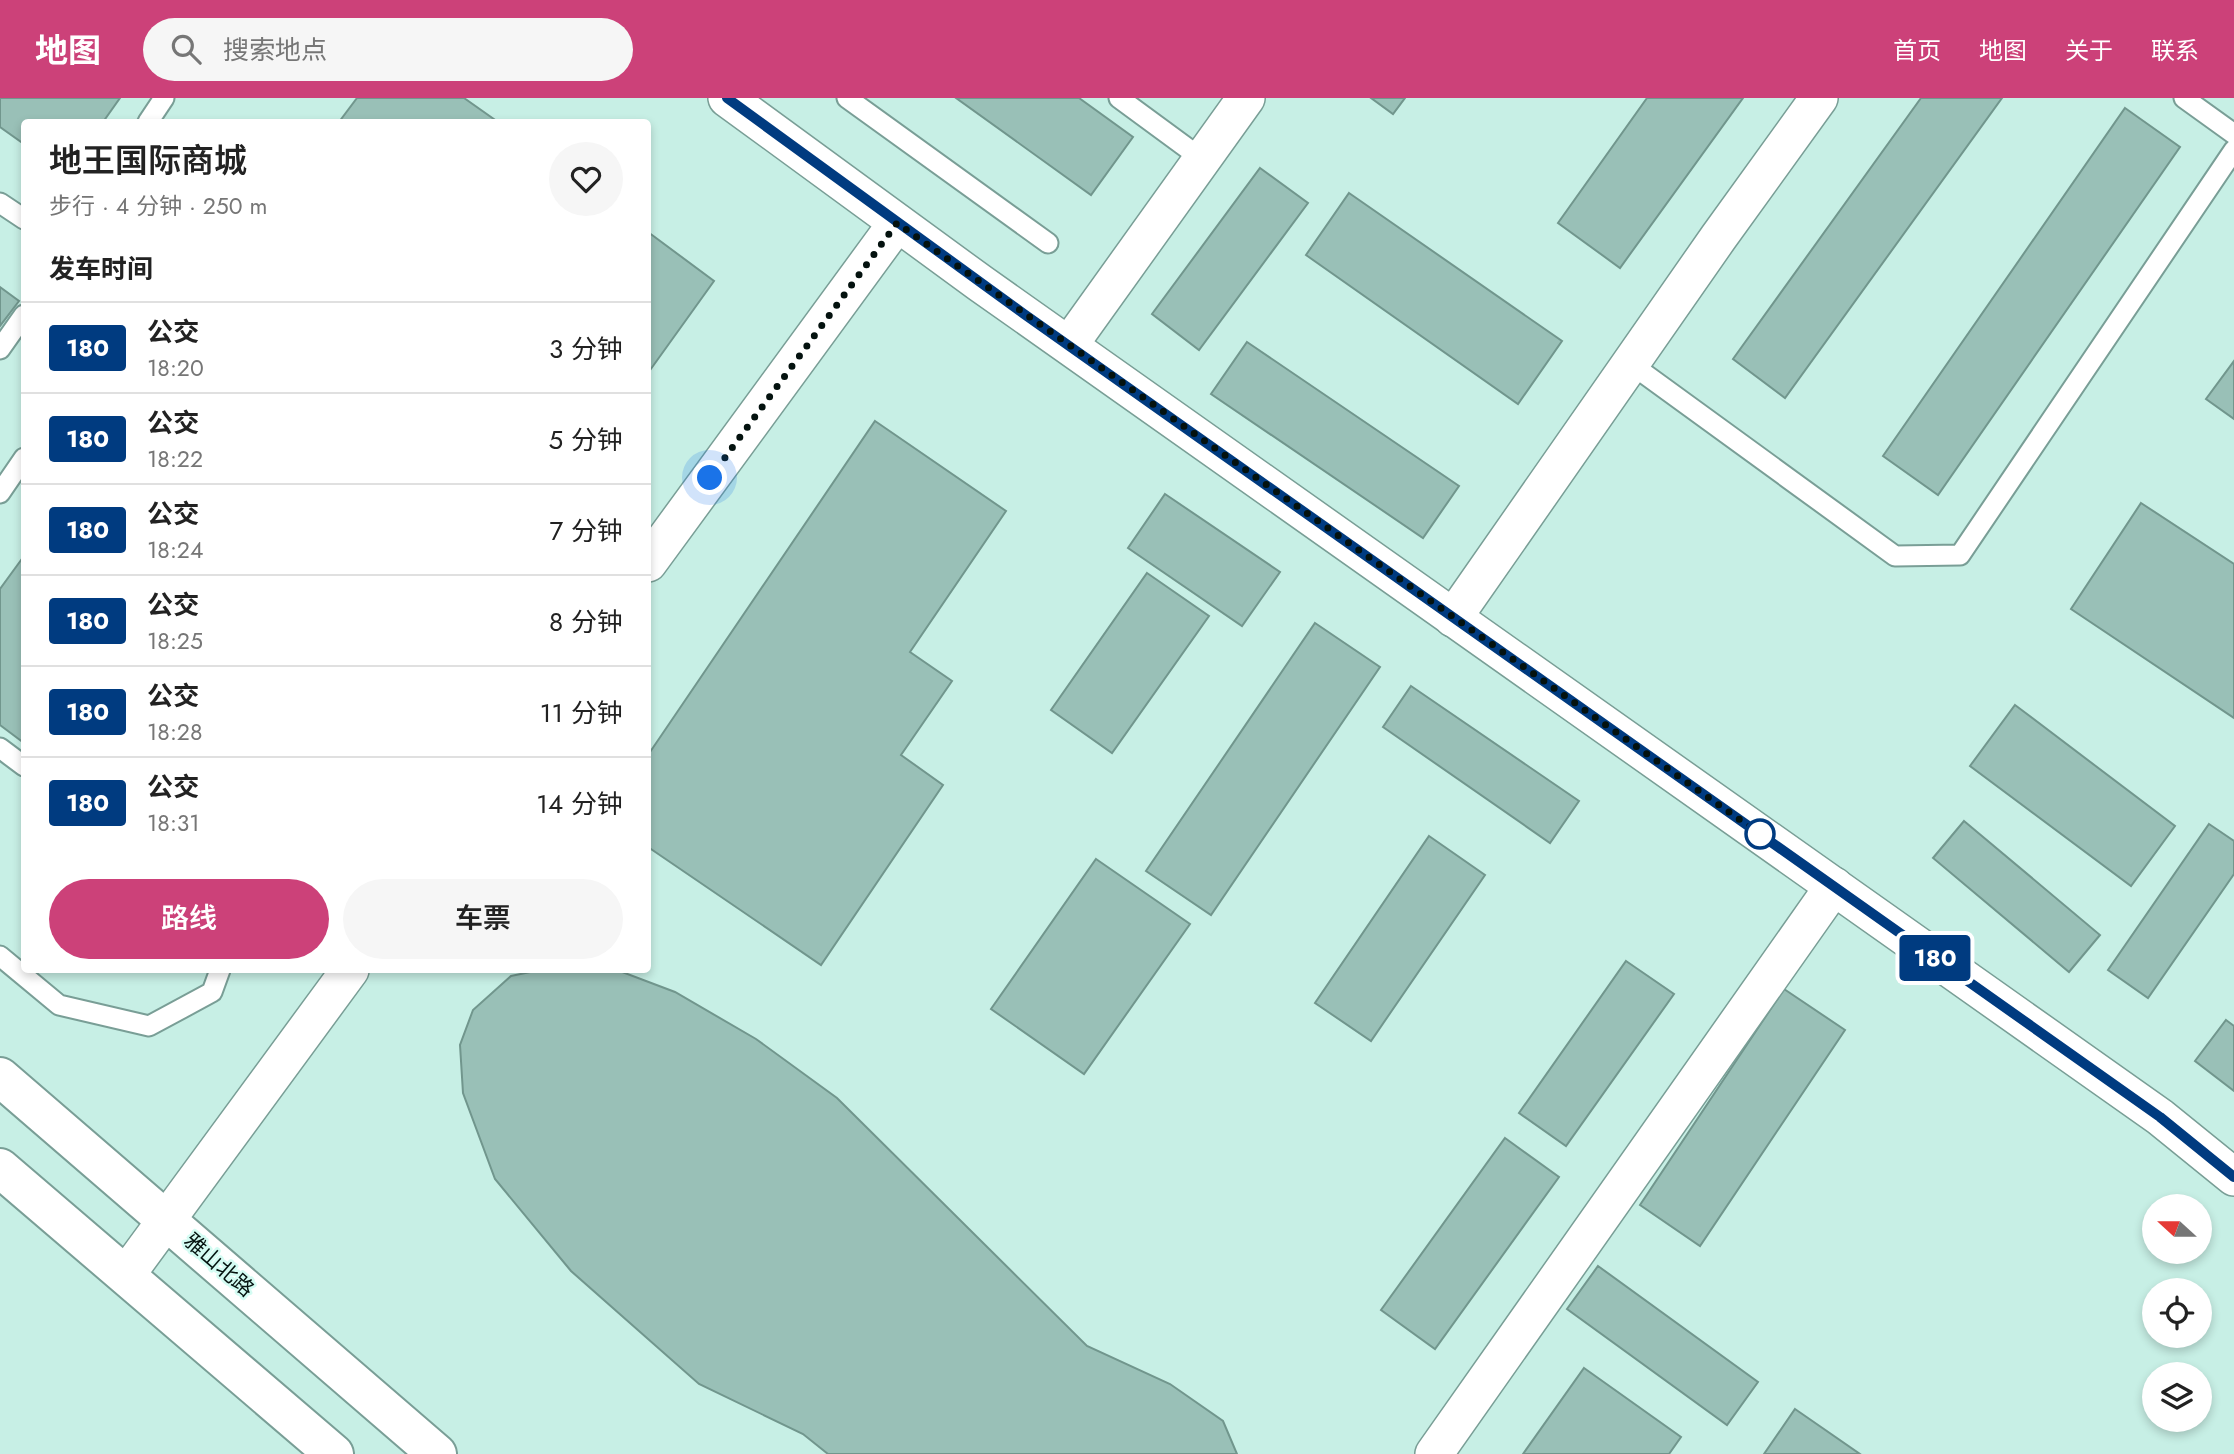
<!DOCTYPE html>
<html lang="zh">
<meta charset="utf-8">
<style>
body{margin:0;font-family:Jost,"Noto Sans SC",sans-serif;background:#f6f6f6;color:#222;height:100vh;display:flex;flex-direction:column;font-size:26px;white-space:nowrap}
*{box-sizing:border-box;margin:0}
p{font-size:23px;color:#767676}
.icon{flex:none;width:38px;height:38px;fill:none;stroke:currentColor;stroke-width:2;stroke-linecap:round;stroke-linejoin:round}
.map{position:relative;flex:1;overflow:hidden}
.panel{position:absolute;left:21px;top:21px;width:630px;height:854px;display:flex;flex-direction:column;background:#fff;border-radius:7px;box-shadow:0 4px 10px #0003}
.panel>*{flex:none}
.badge{padding:0 14px;border-radius:5px;font-size:24px;line-height:46px}
.needle{width:46px;rotate:291deg}
.fabs{position:absolute;left:2142px;top:1096px;display:grid;gap:14px}
.fabs a{display:grid;place-items:center;width:70px;height:70px;border-radius:50%;background:#fff;box-shadow:0 4px 10px #0003;font-size:35px}
.you{position:absolute;width:35px;height:35px;margin:-18px;border:5px solid #fff;border-radius:50%;background:#1a73e8;box-shadow:0 0 0 10px #1a73e833}
.map>.badge{position:absolute;translate:-50% -50%;box-shadow:0 0 0 4px #fff}
h2{padding:0 28px;font-size:26px;line-height:63px}
.round{display:grid;place-items:center;flex:none;width:74px;height:74px;border-radius:37px;background:#f6f6f6}
.summary{display:flex;align-items:center;justify-content:space-between;height:119px;padding:0 28px}
h1{font-size:33px;font-weight:600;line-height:52px}
.primary-button{display:flex;gap:14px;margin-top:auto;padding:14px 28px}
.primary-button a{flex:1;height:80px;border-radius:42px;background:#cc4179;color:#fff;font-size:28px;font-weight:600;line-height:80px;text-align:center}
.primary-button a+a{background:#f6f6f6;color:#222}
ul{padding:0;list-style:none}
li{display:flex;align-items:center;gap:21px;height:91px;padding:0 28px;border-top:2px solid #e0e0e0}
li div{flex:1}
li b{display:block;font-size:26px}
li em{font-style:normal}
li .badge{min-width:77px;font-weight:700;text-align:center}
header{display:flex;align-items:center;gap:42px;box-sizing:border-box;height:98px;padding:0 35px;background:#cc4179;color:#fff}
header strong{font-size:33px}
nav{display:flex;gap:38px;margin-inline-start:auto;font-size:24px}
.search{width:490px;height:63px;background:#f6f6f6;display:flex;align-items:center;gap:18px;box-sizing:border-box;padding:0 24px;border-radius:38px;color:#767676;font-size:26px}
.map>svg:first-child{display:block}
.building{fill:#99c0b7;stroke:#71968d;stroke-width:2}
.lines{fill:none;stroke-linecap:round;stroke-linejoin:round}
.lane-casing{stroke:#799e96;stroke-width:23}
.street-casing{stroke:#799e96;stroke-width:40}
.primary-casing{stroke:#799e96;stroke-width:42}
.lane{stroke:#fff;stroke-width:19}
.street{stroke:#fff;stroke-width:37}
.primary{stroke:#fff;stroke-width:38}
.line-casing{stroke:#fff;stroke-width:16}
.line{stroke:#003b80;stroke-width:10}
.walk{stroke:#04120f;stroke-width:7;stroke-dasharray:0 12.6}
.stop-dot{fill:#fff;stroke:#003b80;stroke-width:3.5}
.labels{text-anchor:middle;stroke-width:5;stroke-linejoin:round;paint-order:stroke}
.street-label{font-size:21px;fill:#04120f;stroke:#d4fcf3}
</style>
<header>
<strong>地图</strong>
<div class="search"><svg class="icon" aria-label="search" viewBox="0 0 24 24"><circle cx="10" cy="10" r="6"/><path d="M15 15l6 6"/></svg>搜索地点</div>
<nav><a>首页</a><a>地图</a><a>关于</a><a>联系</a></nav>
</header>
<div class="map">
<svg width="2234" height="1356" viewBox="0 0 2234 1356">
<rect width="100%" height="100%" fill="#c7efe5"/>
<!-- building -->
<g class="building">
<path d="M0,0H120L103,24H24V46L0,29Z"/>
<path d="M357,0H464L498,24H339Z"/>
<path d="M956,0H1079L1133,39L1091,97Z"/>
<path d="M1371,0H1405L1393,16Z"/>
<path d="M1647,0H1743L1620,170L1558,125Z"/>
<path d="M1921,0H2002L1785,300L1733,261Z"/>
<path d="M2125,10L2180,49L1938,397L1883,358Z"/>
<path d="M1260,70L1308,105L1199,252L1152,216Z"/>
<path d="M1349,95L1562,243L1518,306L1306,157Z"/>
<path d="M648,134L714,183L648,275Z"/>
<path d="M0,189L19,203L0,228Z"/>
<path d="M1247,244L1459,388L1423,440L1211,296Z"/>
<path d="M2234,263V321L2206,301Z"/>
<path d="M875,323L1006,413L910,554L952,583L901,657L943,687L821,867L648,749V657Z"/>
<path d="M1165,396L1280,474L1242,528L1128,450Z"/>
<path d="M2141,405L2234,466V620L2071,511Z"/>
<path d="M24,458V645L0,627V491Z"/>
<path d="M1147,475L1209,518L1112,655L1051,612Z"/>
<path d="M1315,525L1380,569L1211,817L1146,773Z"/>
<path d="M1411,588L1579,703L1550,745L1383,629Z"/>
<path d="M2015,607L2175,728L2131,788L1970,668Z"/>
<path d="M1964,723L2100,837L2069,874L1933,760Z"/>
<path d="M2209,726L2234,743V776L2148,900L2108,872Z"/>
<path d="M1429,738L1485,777L1371,943L1315,905Z"/>
<path d="M1096,761L1190,826L1084,976L991,911Z"/>
<path d="M1626,863L1674,896L1566,1048L1519,1015Z"/>
<path d="M540,872H617L675,894L756,941L837,1000L1087,1248L1170,1286L1223,1323L1237,1356H828L803,1336L699,1286L571,1173L495,1081L463,995L460,947L473,912L511,878Z"/>
<path d="M1784,891L1845,932L1700,1148L1640,1107Z"/>
<path d="M2226,922L2234,928V993L2195,963Z"/>
<path d="M1505,1040L1559,1079L1435,1251L1381,1212Z"/>
<path d="M1598,1168L1758,1284L1727,1327L1567,1211Z"/>
<path d="M1584,1270L1681,1339L1669,1356H1523Z"/>
<path d="M1795,1311L1860,1356H1764Z"/>
</g>
<g class="lines">
<!-- lane casing -->
<g class="lane-casing">
<g id="lane">
<path d="M847,0L1048,145"/>
<path d="M1119,0L1202,61"/>
<path d="M2184,0L2234,36"/>
<path d="M148,24L164,0"/>
<path d="M0,105L24,121"/>
<path d="M0,251L24,217"/>
<path d="M1631,266L1895,458L1960,457L2234,52"/>
<path d="M0,395L24,360"/>
<path d="M0,650L24,668"/>
<path d="M0,858L59,907L149,928L212,894L220,872"/>
</g>
</g>
<!-- street casing -->
<g class="street-casing">
<g id="street">
<path d="M727,0L980,185L2160,1019L2234,1079"/>
<path d="M1069,247L1246,0"/>
<path d="M648,465L897,125"/>
<path d="M1453,520L1718,140L1819,0"/>
<path d="M126,1177L350,872"/>
<path d="M1434,1356L1834,788"/>
</g>
</g>
<!-- primary casing -->
<g class="primary-casing">
<g id="primary">
<path d="M0,979L437,1356"/>
<path d="M0,1070L334,1356"/>
</g>
</g>
<!-- lane -->
<use href="#lane" class="lane"/>
<!-- street -->
<use href="#street" class="street"/>
<!-- primary -->
<use href="#primary" class="primary"/>
</g>
<g class="lines">
<!-- line casing -->
<g class="line-casing">
<path id="line" d="M727,0L1024,216L2160,1019L2234,1079"/>
</g>
<!-- line -->
<use href="#line" class="line"/>
<!-- walk -->
<path class="walk" d="M710,380L897,125L1767,741L1760,736"/>
</g>
<!-- markers -->
<circle class="stop-dot" cx="1760" cy="736" r="14"/>
<g class="labels">
<!-- street labels -->
<g class="street-label">
<text transform="translate(219 1167) rotate(41)" y="7">雅山北路</text>
</g>
</g>
</svg>
<div class="fabs">
<a><svg class="needle" viewBox="-14 -14 28 28"><path d="M0-13l5 13h-10z" fill="#e53935"/><path d="M0 13l5-13h-10z" fill="#767676"/></svg></a>
<a><svg class="icon" aria-label="locate" viewBox="0 0 24 24"><circle cx="12" cy="12" r="6"/><path d="M12 2v4M12 18v4M2 12h4M18 12h4"/></svg></a>
<a><svg class="icon" aria-label="layers" viewBox="0 0 24 24"><path d="M12 4l9 5-9 5-9-5zM3 14l9 5 9-5"/></svg></a>
</div>
<div class="you" style="left:710px;top:380px"></div>
<b class="badge" style="left:1935px;top:860px;background:#003b80;color:#fff">180</b>
<section class="panel">
<div class="summary"><div><h1>地王国际商城</h1><p>步行 · 4 分钟 · 250 m</p></div><a class="round"><svg class="icon" aria-label="heart" viewBox="0 0 24 24"><path d="M12 20l-8-8c-3-5 5-10 8-4 3-6 11-1 8 4z"/></svg></a></div>
<h2>发车时间</h2>
<ul>
<li><span class="badge" style="background:#003b80;color:#fff">180</span><div><b>公交</b><p>18:20</p></div><em>3 分钟</em></li>
<li><span class="badge" style="background:#003b80;color:#fff">180</span><div><b>公交</b><p>18:22</p></div><em>5 分钟</em></li>
<li><span class="badge" style="background:#003b80;color:#fff">180</span><div><b>公交</b><p>18:24</p></div><em>7 分钟</em></li>
<li><span class="badge" style="background:#003b80;color:#fff">180</span><div><b>公交</b><p>18:25</p></div><em>8 分钟</em></li>
<li><span class="badge" style="background:#003b80;color:#fff">180</span><div><b>公交</b><p>18:28</p></div><em>11 分钟</em></li>
<li><span class="badge" style="background:#003b80;color:#fff">180</span><div><b>公交</b><p>18:31</p></div><em>14 分钟</em></li>
</ul>
<div class="primary-button"><a>路线</a><a>车票</a></div>
</section>
</div>
